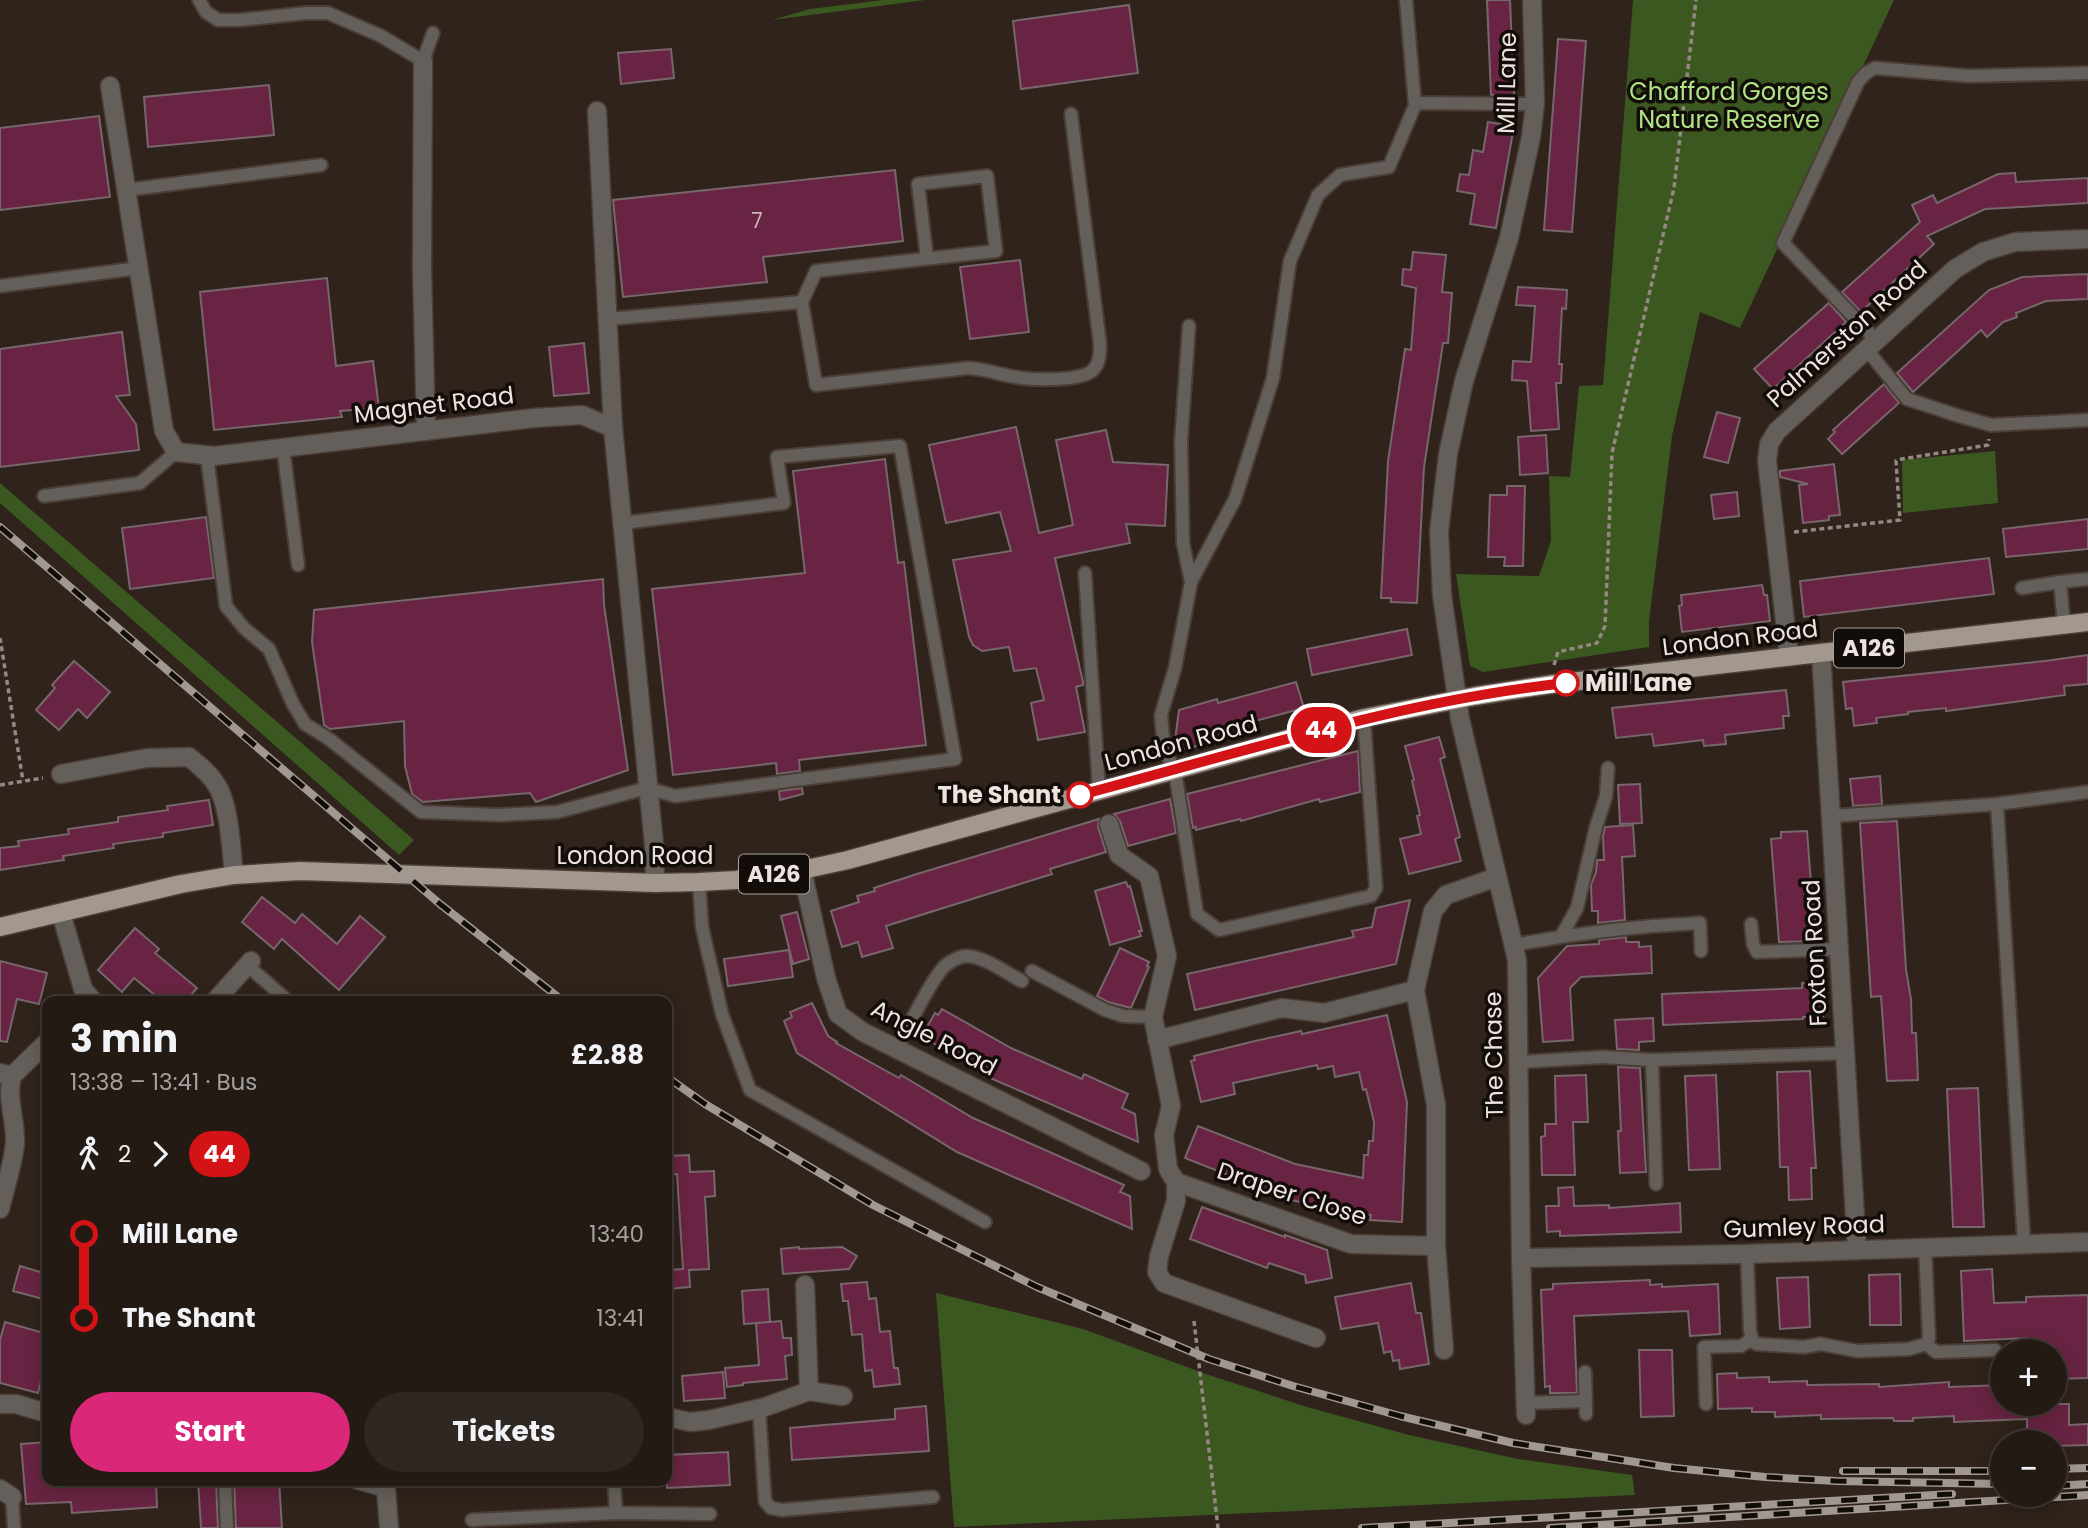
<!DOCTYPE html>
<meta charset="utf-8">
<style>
body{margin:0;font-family:Poppins,sans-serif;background:#2f2722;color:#f1f3f6;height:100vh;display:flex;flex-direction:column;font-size:26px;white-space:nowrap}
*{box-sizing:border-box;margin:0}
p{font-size:23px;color:#a3a1a0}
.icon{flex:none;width:38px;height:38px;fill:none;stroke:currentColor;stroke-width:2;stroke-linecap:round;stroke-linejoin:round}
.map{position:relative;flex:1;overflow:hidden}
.side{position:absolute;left:42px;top:996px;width:630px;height:490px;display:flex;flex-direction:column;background:#231a14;border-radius:14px;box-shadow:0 4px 18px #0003,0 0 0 2px #403834}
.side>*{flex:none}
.badge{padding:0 14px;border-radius:23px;font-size:24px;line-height:46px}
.fabs{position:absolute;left:1990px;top:1339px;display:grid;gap:14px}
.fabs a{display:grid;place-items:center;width:77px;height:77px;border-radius:50%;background:#231a14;box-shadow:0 4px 18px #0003,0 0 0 2px #403834;font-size:35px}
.map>.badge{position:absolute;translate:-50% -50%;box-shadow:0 0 0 4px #fff}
.legs{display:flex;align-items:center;gap:10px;height:77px;padding:0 28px;font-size:23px}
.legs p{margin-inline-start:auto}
.overview{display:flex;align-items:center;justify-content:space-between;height:119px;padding:0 28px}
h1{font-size:38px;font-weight:700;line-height:52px}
.cta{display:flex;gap:14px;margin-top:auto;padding:14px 28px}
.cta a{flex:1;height:80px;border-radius:42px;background:#db2777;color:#fff;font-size:28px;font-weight:700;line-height:80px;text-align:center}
.cta a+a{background:#2f2722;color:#f1f3f6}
ul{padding:0 28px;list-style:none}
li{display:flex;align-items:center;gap:24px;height:84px;font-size:26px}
li i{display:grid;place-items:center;width:10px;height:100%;margin:0 9px;background:currentColor}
li i::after{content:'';width:18px;height:18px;margin:-9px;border:5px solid;border-radius:50%;background:#231a14}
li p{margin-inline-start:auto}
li:first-child i{background:linear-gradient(#0000 50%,currentColor 0)}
li:last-child i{background:linear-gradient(currentColor 50%,#0000 0)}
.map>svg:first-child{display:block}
.green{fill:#3c5821}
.building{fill:#682442;stroke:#77666c;stroke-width:2}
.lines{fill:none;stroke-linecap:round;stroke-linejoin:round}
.service-casing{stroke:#4a3e36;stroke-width:16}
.minor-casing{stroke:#4a3e36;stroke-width:21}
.primary-casing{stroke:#4a3e36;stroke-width:21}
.path{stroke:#938882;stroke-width:3.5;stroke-dasharray:5 3.5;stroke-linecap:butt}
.service{stroke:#645f5a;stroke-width:12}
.minor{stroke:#645f5a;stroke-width:18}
.primary{stroke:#a2988d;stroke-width:18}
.rail-casing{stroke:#a29892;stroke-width:8}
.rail{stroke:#130d0a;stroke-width:5;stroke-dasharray:16;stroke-linecap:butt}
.line-1-casing{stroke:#fff;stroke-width:16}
.line-1{stroke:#d41317;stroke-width:10}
.stop-1-dot{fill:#fff;stroke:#d41317;stroke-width:3.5}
.labels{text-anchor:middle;stroke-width:7;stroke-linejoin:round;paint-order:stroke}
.number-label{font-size:21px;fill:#ccb4b8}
.shield{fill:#130d0a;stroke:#aca49f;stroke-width:2}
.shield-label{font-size:23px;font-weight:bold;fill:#ede4df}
.street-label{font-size:24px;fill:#ede4df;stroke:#130d0a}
.park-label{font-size:24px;fill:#b1e486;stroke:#130d0a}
.stop-label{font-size:24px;font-weight:bold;fill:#ede4df;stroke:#130d0a;text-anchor:start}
</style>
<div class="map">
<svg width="2088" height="1528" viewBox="0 0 2088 1528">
<rect width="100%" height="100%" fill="#2f231b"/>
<!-- green -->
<g class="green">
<path d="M883,0H925L772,20L810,9Z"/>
<path d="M1633,0H1894L1740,328L1700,312L1672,436L1649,621V647L1483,672L1470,666L1456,574L1539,576L1551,541L1549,476L1570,477L1579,386L1603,385Z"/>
<path d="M1995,451L1998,503L1903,513L1902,460Z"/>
<path d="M0,483L414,840L399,855L0,503Z"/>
<path d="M936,1293L1083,1329L1206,1374L1307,1407L1409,1435L1518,1459L1632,1475L1635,1495L954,1527Z"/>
</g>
<!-- building -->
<g class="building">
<path d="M1487,0H1510L1514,95H1491Z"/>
<path d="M1129,5L1138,73L1021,89L1013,21Z"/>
<path d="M1558,39L1586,41L1572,232L1544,230Z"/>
<path d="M671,49L674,78L621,84L618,53Z"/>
<path d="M269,85L274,135L148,147L144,97Z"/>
<path d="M99,116L110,197L0,210V128Z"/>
<path d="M1488,122L1514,126L1496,228L1470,224L1475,194L1457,191L1460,174L1469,175L1473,150L1483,152Z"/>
<path d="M895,170L903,241L763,257L767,282L623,297L613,200Z"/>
<path d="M2015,173L2016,182L2088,178V203L1985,209L1927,236L1934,244L1861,312L1842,292L1920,222L1912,205L1933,195L1937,203L1998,174Z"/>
<path d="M1413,252L1446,255L1442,292L1452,293L1448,343H1443L1424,467L1417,603L1391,602V598H1381L1388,461L1405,349L1411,350L1416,288L1402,285L1403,269L1411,270Z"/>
<path d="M1020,260L1029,332L970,339L960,267Z"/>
<path d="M2088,274V299L2046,301L2016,313L2017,317L2003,322L1987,337L1981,330L1913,392L1897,373L1989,290L2022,277Z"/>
<path d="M327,278L336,366L373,361L379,408L340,411L342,417L214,430L200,292Z"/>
<path d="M1518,287L1567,290L1566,309L1562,308L1559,364H1562L1561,383H1556L1559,429L1531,431L1527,381L1512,380L1513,361L1531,362L1535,306L1516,305Z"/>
<path d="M1829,303L1846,322L1773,389L1754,369Z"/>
<path d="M122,332L130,395L116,396L136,424L139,450L0,467V349Z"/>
<path d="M584,343L589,393L554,396L549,347Z"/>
<path d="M1884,384L1899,403L1842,454L1828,439L1835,432L1833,430Z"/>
<path d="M1717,412L1740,418L1728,463L1704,457Z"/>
<path d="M1016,427L1039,533L1073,525L1056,440L1106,430L1113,462L1168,465L1165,526L1126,524L1130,543L1055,558L1083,682V685L1076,687L1085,732L1038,740L1031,703L1044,700L1036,668L1014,671L1009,647L982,651L973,645L969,637L953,560L1011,551L1000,512L946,523L929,445Z"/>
<path d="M1546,435L1548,473L1520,475L1518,437Z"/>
<path d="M885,459L898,563L904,562L926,745L799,760L800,771L777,774L776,763L673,775L652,589L805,573L793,471Z"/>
<path d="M1834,464L1840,515L1829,516V520L1803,523L1799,485L1808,484L1780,477V471Z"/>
<path d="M1507,486H1525L1523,566H1504L1505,557H1488L1490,495H1507Z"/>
<path d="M1737,492L1739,516L1714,519L1711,495Z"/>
<path d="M206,517L214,578L130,589L122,528Z"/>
<path d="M2088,519V549L2006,557L2003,529Z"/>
<path d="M1989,558L1994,594L1804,617L1800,581Z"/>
<path d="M603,579L604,605L628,770L536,802L530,793L423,802L412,794L405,766L404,721L330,729L324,725L312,642L314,610Z"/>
<path d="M1762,585L1764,595H1767L1770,621L1682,632L1679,606L1682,605L1681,595Z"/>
<path d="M1407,629L1412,655L1312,675L1307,649Z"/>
<path d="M2088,655V684L2064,686L2065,695L1946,711V708L1908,712V714L1876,718L1877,723L1854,726L1852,708L1846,709L1843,682L2045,661Z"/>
<path d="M74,661L110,692L87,718L78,709L59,730L36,710L55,688L52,685Z"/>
<path d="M1296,682L1304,708L1225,729L1227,738L1178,751L1175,740L1179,710L1217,699L1218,703Z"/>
<path d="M1786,690L1789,716H1783L1784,728L1725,735L1726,744L1704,746L1703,740L1654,746L1652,734L1616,738L1612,708Z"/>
<path d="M1439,737L1445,757L1440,759L1460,837L1455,839L1461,861L1409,874L1400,839L1421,834L1417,816L1420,815L1412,781L1414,780L1405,746Z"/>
<path d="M1358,751L1360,792L1320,802L1319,799L1241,821L1240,819L1196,830V827L1193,828L1187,794Z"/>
<path d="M1880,776L1882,804L1853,806L1850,779Z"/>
<path d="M1640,784L1642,823L1620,824L1618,785Z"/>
<path d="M802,788L803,794L780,800L779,791Z"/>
<path d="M1170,799L1176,833L1128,846L1120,821L1114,814Z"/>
<path d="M209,800L213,825L163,833V837L113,844L114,848L63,856L64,860L0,870V848L19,846L18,841L69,834L68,829L118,822V817L168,810L167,806Z"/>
<path d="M1099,819L1098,827L1106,852L1050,869L1052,874L886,926L893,948L862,957L858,942L842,947L831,911L859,902L857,896L875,891L874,888L917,874Z"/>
<path d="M1897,821L1906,970L1911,999L1912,1033H1916L1918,1080L1887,1081L1881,996L1871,997L1860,823Z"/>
<path d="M1633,825L1635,856L1622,857L1625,920L1598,923V911H1592L1591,885L1596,872L1597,860H1604L1603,836L1605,827Z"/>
<path d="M1807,831L1813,910L1816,909L1818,941L1779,942L1771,839L1781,838V832Z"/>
<path d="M1126,882L1128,887L1130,886L1142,931H1139L1141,936L1110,945L1095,891Z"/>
<path d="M262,897L295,923L302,914L337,944L360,916L385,937L339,990L282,939L274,949L242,922Z"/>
<path d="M1410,900L1396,964L1195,1010L1187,974L1354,937L1352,931L1372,927L1376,908Z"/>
<path d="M797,912L809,959L793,964L781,916Z"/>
<path d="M135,928L159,949L155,953L197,988L186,1001H162L134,978L122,992L98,970Z"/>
<path d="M1626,937V942H1639V947L1651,946L1652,973L1581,977L1570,988L1573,1040L1543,1042L1538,978L1567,946L1599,944V940Z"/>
<path d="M1120,948L1149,962L1147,966L1149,967L1131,1008L1108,1002L1097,996Z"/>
<path d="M789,950L793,977L728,986L724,959Z"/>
<path d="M0,961L47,973L39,1004L17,999L7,1042L0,1041Z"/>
<path d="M1802,983H1822L1823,1016L1803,1017V1019L1663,1025L1662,994L1802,988Z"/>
<path d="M812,1003L828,1036L837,1042L836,1043L899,1078L901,1075L973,1118L1124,1185L1120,1192L1130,1196L1132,1229L957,1152L797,1053L784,1021L792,1017L790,1012Z"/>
<path d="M942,1009L1011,1048L1082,1079L1084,1074L1128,1094L1122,1108L1135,1114L1138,1142L988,1077L922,1036L935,1013L938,1015Z"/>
<path d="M1387,1015L1407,1102L1402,1222L1370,1220L1371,1215L1341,1213V1211L1291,1200L1185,1158L1198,1126L1295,1164L1363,1178L1364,1155H1368L1369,1141H1373L1374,1122L1366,1089L1363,1090L1359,1072L1335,1077L1333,1066L1318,1069L1317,1065L1233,1083L1235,1094L1201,1102L1191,1061L1195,1060L1194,1056L1255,1041L1301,1031L1302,1034Z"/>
<path d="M1653,1018L1654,1041L1639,1042V1050L1617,1049L1615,1020Z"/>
<path d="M1618,1067L1640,1068L1646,1172L1620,1173L1618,1131H1621Z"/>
<path d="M1810,1071L1816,1168H1811L1812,1199L1789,1200L1788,1167H1780L1777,1072Z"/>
<path d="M1586,1075L1588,1122H1573L1575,1175H1542L1541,1137L1545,1136V1124H1556L1555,1076Z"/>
<path d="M1716,1075L1720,1169L1689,1170L1685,1076Z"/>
<path d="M1978,1088L1984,1227H1953L1947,1089Z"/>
<path d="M689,1155L690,1172L714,1171L715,1196L705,1197L709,1269L689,1270L690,1287L667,1289V1270L683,1269L677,1174L667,1175V1156Z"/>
<path d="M1573,1187L1574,1206L1609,1205V1208L1680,1203L1681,1232L1560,1236V1231L1547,1232L1546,1206H1559L1558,1188Z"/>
<path d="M1202,1207L1285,1237V1235L1327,1250L1332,1278L1306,1283L1305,1275L1269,1263L1267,1268L1190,1239Z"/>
<path d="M799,1247V1249L842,1247L857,1256L849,1269L783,1274L781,1249Z"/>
<path d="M20,1266L47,1274V1300L13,1291Z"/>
<path d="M1992,1269L1994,1303L2026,1302V1297L2088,1295V1378L2054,1379V1351H2027V1338L1964,1341L1961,1271Z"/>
<path d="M1900,1274L1901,1325H1870L1869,1275Z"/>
<path d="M1808,1277L1810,1327L1780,1329L1777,1278Z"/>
<path d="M1650,1280V1285L1662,1284V1287L1718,1284L1720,1334L1690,1336L1688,1311L1574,1316L1577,1393H1550V1386L1545,1387L1541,1290L1553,1289V1284Z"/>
<path d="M867,1282L869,1299L876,1298L880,1332L890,1331L894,1368H898L900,1384L874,1387L872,1370L865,1371L862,1334L852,1335L848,1301H843L841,1284Z"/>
<path d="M1411,1283L1416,1313H1421L1429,1364L1400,1369L1399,1360L1393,1361L1391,1351L1384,1353L1378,1323L1341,1329L1335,1297Z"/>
<path d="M768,1289L770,1322L781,1321L783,1338H791L792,1355L785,1356L787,1379L743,1383V1385L727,1387L725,1368L759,1365L756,1323L769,1322L744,1324L742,1291Z"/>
<path d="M5,1322L47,1334V1358L38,1393L0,1383V1340Z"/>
<path d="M1639,1350H1672L1674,1416L1641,1417Z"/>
<path d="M723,1372L725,1398L684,1401L682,1376Z"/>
<path d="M1737,1373V1378L1769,1377V1382L1807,1381V1385L1879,1384V1387L1949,1382V1387L2002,1385V1404H2069V1425L2088,1424V1445L2054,1446V1442H2027V1419L1954,1422V1416L1913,1418V1421H1894L1893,1418L1821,1419V1415L1775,1417V1412H1752V1408L1718,1409L1717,1374Z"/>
<path d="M926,1406L929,1451L792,1460L790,1428L895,1419V1409Z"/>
<path d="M47,1442V1480H156L157,1507L72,1513L71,1502L26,1504L21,1444Z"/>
<path d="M728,1452L730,1485L667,1488V1455Z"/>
<path d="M198,1480H216L218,1528H201Z"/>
<path d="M234,1480H279L282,1528H236Z"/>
</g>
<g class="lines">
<!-- service casing -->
<g class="service-casing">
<g id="service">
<path d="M199,0L206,12L218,20H239L307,13H328L381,36L423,61L433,33"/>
<path d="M1406,0L1415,105"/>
<path d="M126,190L321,165"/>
<path d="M0,286L139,268"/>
<path d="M802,302L816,271L996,251L987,176L918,184L927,258"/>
<path d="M608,319L802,302L816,385L968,368C987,369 1004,376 1022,378C1038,380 1082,381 1093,370C1100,363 1100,353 1100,344L1071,114"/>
<path d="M1189,326L1181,441L1183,543L1191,582L1175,668L1161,715L1164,749L1175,771L1197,914L1219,930L1371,896L1376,888L1364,718"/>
<path d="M1877,341L1783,243L1858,82L1866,73L1875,68L1970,76L2088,73"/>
<path d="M1867,350L1907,399L1959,416L1991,425L2088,420"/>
<path d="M283,447L298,565"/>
<path d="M207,456L226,606L244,628L269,649L293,704L305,724L329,739L421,812L498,815L557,812L647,788L675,796L955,759L900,446L777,457L784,503L623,523"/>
<path d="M44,496L140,483L176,452"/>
<path d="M1085,573L1099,790"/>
<path d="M1191,582L1235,499L1273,378L1290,261L1318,195L1340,175L1389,167L1416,103L1535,104"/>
<path d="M2022,588L2060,582"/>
<path d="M2064,625L2060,582L2088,579"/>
<path d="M1997,804L2024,1243"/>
<path d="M1833,816L1997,804L2088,792"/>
<path d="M699,882L702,927L722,1014L750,1090L985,1222"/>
<path d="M1751,924L1753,944L1757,952L1838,949"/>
<path d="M1562,935L1577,908L1596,827L1606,796L1608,768"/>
<path d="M1514,945C1576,933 1637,926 1700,923L1701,951"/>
<path d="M247,965L288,1001"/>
<path d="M1032,971L1105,1010L1123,1016L1153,1017"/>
<path d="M897,1048C908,1028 929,983 943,968C948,962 960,956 967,956C985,957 1006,973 1022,981"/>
<path d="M1652,1060L1656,1184"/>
<path d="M1518,1062L1602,1057L1652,1060L1845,1053"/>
<path d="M1747,1254L1750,1331L1752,1339L1756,1344L1804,1347L1821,1344L1857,1351L1909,1349L1926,1344L1929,1338L1925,1247"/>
<path d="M1926,1344L1936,1352L1995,1350"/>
<path d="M1585,1372L1586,1414"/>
<path d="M1526,1403L1586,1401"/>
<path d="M1706,1404L1704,1347L1741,1346L1752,1339"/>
<path d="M759,1408L765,1501L771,1508L782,1510L933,1497"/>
<path d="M225,1480L227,1528"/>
<path d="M614,1480L616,1513"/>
<path d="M12,1497L14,1528"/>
<path d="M472,1520L616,1513L710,1514"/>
</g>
</g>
<!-- minor casing -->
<g class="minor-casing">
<g id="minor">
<path d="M423,61L422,269L426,431"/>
<path d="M110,86L164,431L176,452L214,456L534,418L582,415L613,428"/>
<path d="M597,111L613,428L654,845L655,883"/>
<path d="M1821,653L1857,1250"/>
<path d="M1789,657L1767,461L1769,444L1777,431L1955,269L1983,252L2015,242L2088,239"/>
<path d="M61,774L147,758L189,757C199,765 209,773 216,784C230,805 231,849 234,875"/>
<path d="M1109,824L1119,855L1149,876L1167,956L1153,1017L1171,1106L1164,1135L1168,1169L1176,1182V1201L1159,1256L1157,1272L1164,1283L1316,1338"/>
<path d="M802,870L826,978L838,1014L863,1032L1141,1171"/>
<path d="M61,913L83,989L93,1001"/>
<path d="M1415,990L1436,1105V1246L1444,1350"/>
<path d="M215,1001L251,961"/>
<path d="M1157,1040L1282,1008L1324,1013L1415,990L1433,911L1446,895L1497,877"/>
<path d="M0,1073L12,1076C6,1098 16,1121 15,1143C13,1165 5,1188 0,1209"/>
<path d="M12,1076L47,1042"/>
<path d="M1176,1182L1351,1244L1436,1246"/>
<path d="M1521,1258L1747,1254L2088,1242"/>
<path d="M805,1285L809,1391"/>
<path d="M0,1404H16L47,1413"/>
<path d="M1526,1415L1521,1258L1517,960L1460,719L1442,595L1439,532L1448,454L1464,381L1509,238L1531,137L1535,104L1532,0"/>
<path d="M667,1417L690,1422L709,1420L765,1407L809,1391L843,1396"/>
<path d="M358,1480L386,1488L389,1528"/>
<path d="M0,1489L12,1497"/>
</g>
</g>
<!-- primary casing -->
<g class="primary-casing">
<path id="primary" d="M0,927L181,884L234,875L300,871L655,883L699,882L736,880L802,870L848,860L1364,718L1475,696L1553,684L2088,622"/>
</g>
<!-- path -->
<g class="path">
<path d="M1794,532L1900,520L1896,461L1902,459L1988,445L1989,439"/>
<path d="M0,638L23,781"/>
<path d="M1554,665L1558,652L1597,643L1605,626L1612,453L1674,188L1696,0"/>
<path d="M0,785L43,778"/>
<path d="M1194,1321L1218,1528"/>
</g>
<!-- service -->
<use href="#service" class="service"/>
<!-- minor -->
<use href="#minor" class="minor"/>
<!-- primary -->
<use href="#primary" class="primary"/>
<!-- rail casing -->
<g class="rail-casing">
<g id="rail">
<path d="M0,527L440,904L563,1001"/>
<path d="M667,1077L705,1104L873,1205L1037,1287L1209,1359L1293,1386L1400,1416L1513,1443L1674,1468L1765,1477L1836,1481L2002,1484"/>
<path d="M2054,1469L2088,1468"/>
<path d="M1843,1471H2002"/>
<path d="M2054,1486L2088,1484"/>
<path d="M1362,1528L1952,1494"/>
<path d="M1550,1528L2088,1495"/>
</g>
</g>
<!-- rail -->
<use href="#rail" class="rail"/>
</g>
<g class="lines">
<!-- line-1 casing -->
<g class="line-1-casing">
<path id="line-1" d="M1080,795C1240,753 1400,701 1566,683"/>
</g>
<!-- line-1 -->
<use href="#line-1" class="line-1"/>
</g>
<!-- markers -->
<g class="stop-1-dot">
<circle cx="1566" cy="683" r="12"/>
<circle cx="1080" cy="795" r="12"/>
</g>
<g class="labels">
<!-- number labels -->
<g class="number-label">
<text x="757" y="228">7</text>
</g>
<!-- shield labels -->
<g class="shield">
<rect x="1834" y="628.5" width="70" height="39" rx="5"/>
<rect x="739" y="854.5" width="70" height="39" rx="5"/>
</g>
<g class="shield-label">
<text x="1869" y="656">A126</text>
<text x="774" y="882">A126</text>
</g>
<!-- street labels -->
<g class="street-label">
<text transform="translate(1507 83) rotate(-89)" y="8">Mill Lane</text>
<text transform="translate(1847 334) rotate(-42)" y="8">Palmerston Road</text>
<text transform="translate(434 405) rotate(-7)" y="8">Magnet Road</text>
<text transform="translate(1740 638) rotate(-7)" y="8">London Road</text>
<text transform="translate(1181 743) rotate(-15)" y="8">London Road</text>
<text x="635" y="864">London Road</text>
<text transform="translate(1815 953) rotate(-93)" y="8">Foxton Road</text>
<text transform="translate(934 1038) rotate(27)" y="8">Angle Road</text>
<text transform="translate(1494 1055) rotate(-91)" y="8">The Chase</text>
<text transform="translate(1292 1194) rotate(18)" y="8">Draper Close</text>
<text transform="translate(1804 1227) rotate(-2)" y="8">Gumley Road</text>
</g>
<!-- park labels -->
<g class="park-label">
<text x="1729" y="100">Chafford Gorges<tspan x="1729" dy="28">Nature Reserve</tspan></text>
</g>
<!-- stop labels -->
<g class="stop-label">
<text x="1585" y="691">Mill Lane</text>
<text x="1061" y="803" text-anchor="end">The Shant</text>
</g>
</g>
</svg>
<div class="fabs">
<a>+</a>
<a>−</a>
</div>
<b class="badge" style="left:1321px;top:730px;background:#d41317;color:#fff">44</b>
<section class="side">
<div class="overview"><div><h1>3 min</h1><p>13:38 – 13:41 · Bus</p></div><b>£2.88</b></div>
<div class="legs"><svg class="icon" aria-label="walk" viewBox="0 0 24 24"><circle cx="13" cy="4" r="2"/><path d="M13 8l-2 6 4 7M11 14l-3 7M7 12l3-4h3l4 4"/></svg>2<svg class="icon" aria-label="forward" viewBox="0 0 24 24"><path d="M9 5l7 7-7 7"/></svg><b class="badge" style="background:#d41317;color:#fff">44</b></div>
<ul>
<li><i style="color:#d41317"></i><b>Mill Lane</b><p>13:40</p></li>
<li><i style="color:#d41317"></i><b>The Shant</b><p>13:41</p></li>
</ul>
<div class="cta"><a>Start</a><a>Tickets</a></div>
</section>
</div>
